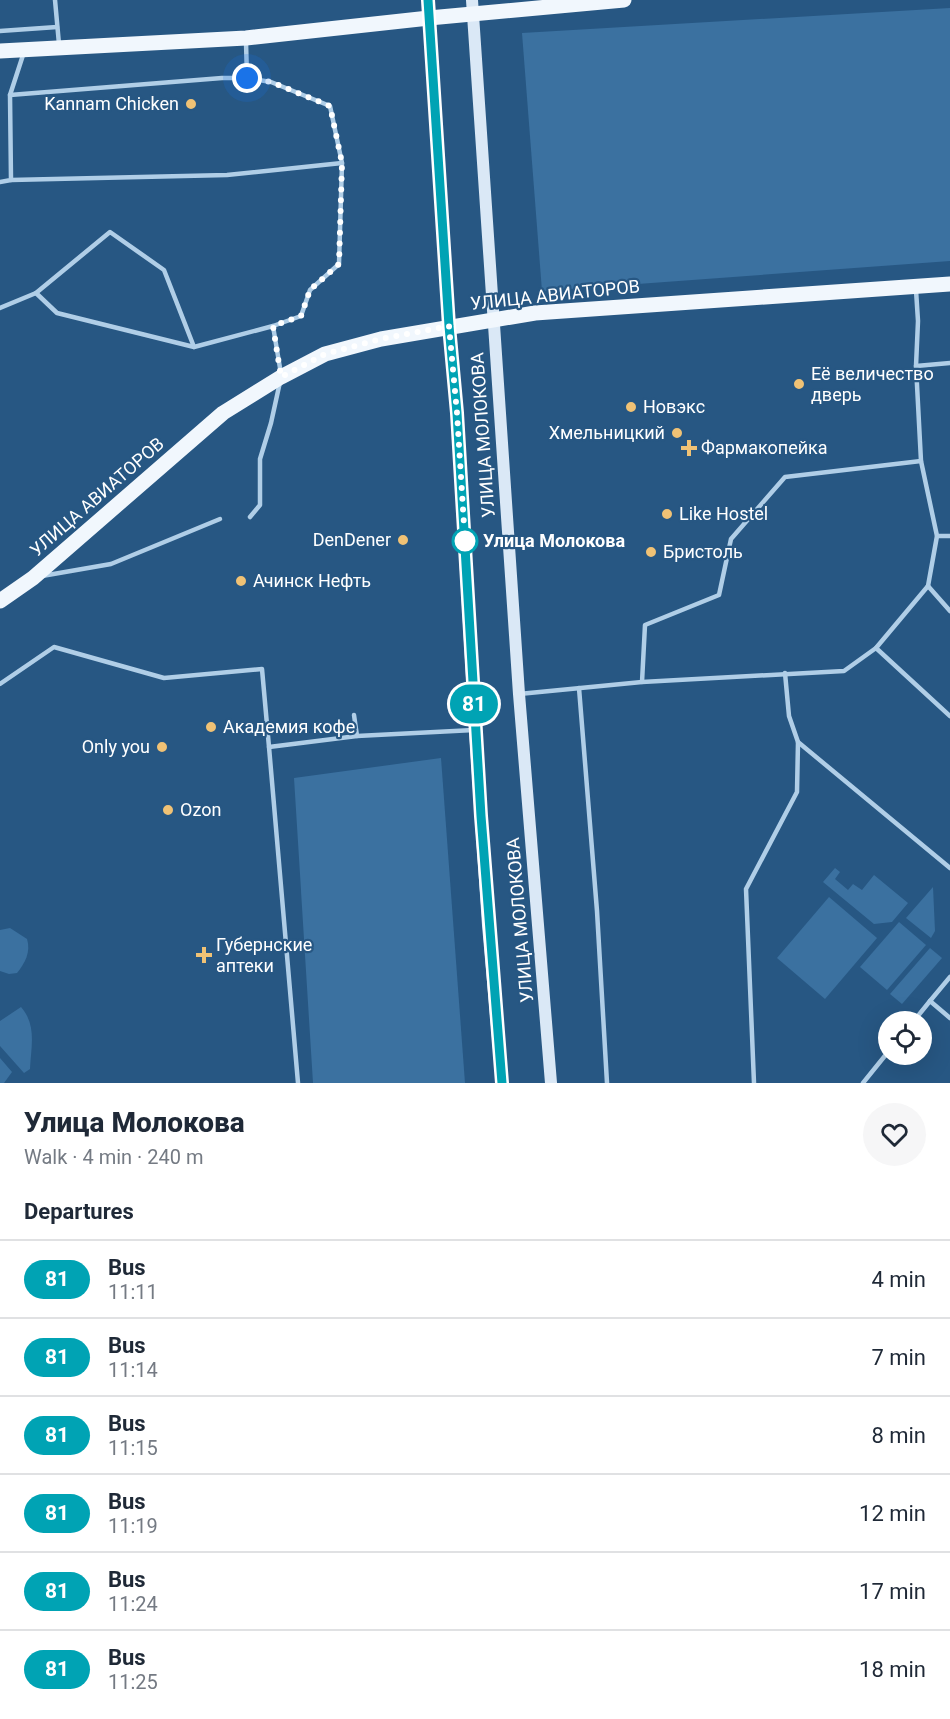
<!DOCTYPE html>
<meta charset="utf-8">
<style>
body{margin:0;font-family:Roboto,sans-serif;background:#f6f6f7;color:#1f2937;height:100vh;display:flex;flex-direction:column;font-size:22px;white-space:nowrap}
*{box-sizing:border-box;margin:0}
p{font-size:20px;color:#747a83}
.icon{flex:none;width:33px;height:33px;fill:none;stroke:currentColor;stroke-width:2;stroke-linecap:round;stroke-linejoin:round}
.map{position:relative;height:1083px;overflow:hidden}
.details{display:flex;flex-direction:column;background:#fff;flex:1}
.details>*{flex:none}
.badge{padding:0 12px;border-radius:20px;font-size:21px;line-height:39px}
.controls{position:absolute;left:878px;top:1011px;display:grid;gap:12px}
.controls a{display:grid;place-items:center;width:54px;height:54px;border-radius:50%;background:#fff;box-shadow:0 6px 24px #0002;font-size:30px}
.you{position:absolute;width:30px;height:30px;margin:-15px;border:4px solid #fff;border-radius:50%;background:#1a73e8;box-shadow:0 0 0 9px #1a73e833}
.map>.badge{position:absolute;translate:-50% -50%;box-shadow:0 0 0 3px #fff}
h2{padding:0 24px;font-size:22px;line-height:54px}
.round{display:grid;place-items:center;flex:none;width:63px;height:63px;border-radius:32px;background:#f6f6f7}
.head{display:flex;align-items:center;justify-content:space-between;height:102px;padding:0 24px}
h1{font-size:28px;font-weight:800;line-height:45px}
ul{padding:0;list-style:none}
li{display:flex;align-items:center;gap:18px;height:78px;padding:0 24px;border-top:2px solid #e0e1e3}
li div{flex:1}
li b{display:block;font-size:22px}
li em{font-style:normal}
li .badge{min-width:66px;font-weight:700;text-align:center}
.map>svg:first-child{display:block}
.green{fill:#3b71a0}
.lines{fill:none;stroke-linecap:round;stroke-linejoin:round}
.lane{stroke:#b0cee7;stroke-width:4.5}
.secondary{stroke:#dae8f6;stroke-width:12}
.primary{stroke:#f1f7fd;stroke-width:15}
.line-casing{stroke:#fff;stroke-width:14}
.line{stroke:#00a3b4;stroke-width:9}
.walk{stroke:#fff;stroke-width:6;stroke-dasharray:0 10.8}
.poi-dot{fill:#f0c275;stroke:#275783;stroke-width:2}
.stop-dot{fill:#fff;stroke:#00a3b4;stroke-width:3}
.labels{text-anchor:middle;stroke-width:4.5;stroke-linejoin:round;paint-order:stroke}
.poi-label{font-size:18px;fill:#fff;stroke:#275783;text-anchor:start}
.street-label{font-size:18px;fill:#fff;stroke:#275783}
.stop-label{font-size:18px;font-weight:bold;fill:#fff;stroke:#275783;text-anchor:start}
</style>
<div class="map">
<svg width="950" height="1083" viewBox="0 0 950 1083">
<rect width="100%" height="100%" fill="#275783"/>
<!-- green -->
<g class="green">
<path d="M950,8V261L542,291L522,33Z"/>
<path d="M441,758L465,1083H313L294,778Z"/>
<path d="M835,868L840,872L835,879L848,890L853,884L862,890L874,875L908,903L892,922L874,924L823,882Z"/>
<path d="M933,887L935,931L931,938L906,918Z"/>
<path d="M829,897L877,938L825,999L777,958Z"/>
<path d="M899,922L926,945L887,990L860,967Z"/>
<path d="M10,928L27,939C31,952 25,963 17,973L9,974L0,971V930Z"/>
<path d="M930,948L942,958L902,1004L890,994Z"/>
<path d="M21,1007C37,1025 31,1047 30,1069L24,1073L0,1046V1021Z"/>
<path d="M0,1058L12,1072L4,1083H0Z"/>
</g>
<g class="lines">
<!-- lane -->
<g class="lane">
<path d="M55,0L59,44"/>
<path d="M0,31L57,27"/>
<path d="M246,42L247,78"/>
<path d="M10,95L222,78H247L271,82L330,106L342,163L339,264L310,290L301,316L273,326"/>
<path d="M11,180L227,175L342,163"/>
<path d="M0,182L11,180L10,95L24,52"/>
<path d="M36,293L110,232L164,270L194,347"/>
<path d="M0,308L36,293L57,313L194,347L273,326L281,374"/>
<path d="M916,366L950,363"/>
<path d="M250,517L260,505V459L271,423L280,382"/>
<path d="M937,536H950"/>
<path d="M42,576L111,564L220,519"/>
<path d="M928,586L950,611"/>
<path d="M876,648L950,716"/>
<path d="M785,673L789,716L798,742L950,868"/>
<path d="M642,682L645,625L719,595L731,539L785,477L921,461"/>
<path d="M0,684L54,647L164,678L262,669L269,747"/>
<path d="M579,688L597,911L607,1083"/>
<path d="M519,694L642,682L844,671L876,648L928,586L937,536L921,461L916,366L918,321L916,290"/>
<path d="M354,715L357,736"/>
<path d="M950,977L930,1001L950,1018"/>
<path d="M913,1022L930,1001"/>
<path d="M298,1083L269,747L357,736L474,730"/>
<path d="M754,1083L746,889L797,792L798,742"/>
<path d="M863,1083L888,1052"/>
</g>
<!-- secondary -->
<g class="secondary">
<path d="M428,0L449,326L457,413L475,730L488,925L502,1083"/>
<path d="M472,0L519,694L551,1083"/>
</g>
<!-- primary -->
<g class="primary">
<path d="M0,51L246,38L429,18L624,0"/>
<path d="M0,601L33,578L223,413L281,377L325,354L381,339L535,313L950,284"/>
</g>
</g>
<g class="lines">
<!-- line casing -->
<g class="line-casing">
<path id="line" d="M428,0L449,326L457,413L481,816L502,1083"/>
</g>
<!-- line -->
<use href="#line" class="line"/>
<!-- walk -->
<path class="walk" d="M247,78L271,82L330,106L342,163L339,264L310,290L301,316L273,326L281,377L325,354L381,339L449,326L457,413L465,541"/>
</g>
<!-- markers -->
<g class="poi-dot">
<circle cx="191" cy="104" r="6"/>
<circle cx="799" cy="384" r="6"/>
<circle cx="631" cy="407" r="6"/>
<circle cx="677" cy="433" r="6"/>
<path d="M686 439h6v6h6v6h-6v6h-6v-6h-6v-6h6z"/>
<circle cx="667" cy="514" r="6"/>
<circle cx="403" cy="540" r="6"/>
<circle cx="651" cy="552" r="6"/>
<circle cx="241" cy="581" r="6"/>
<circle cx="211" cy="727" r="6"/>
<circle cx="162" cy="747" r="6"/>
<circle cx="168" cy="810" r="6"/>
<path d="M201 946h6v6h6v6h-6v6h-6v-6h-6v-6h6z"/>
</g>
<circle class="stop-dot" cx="465" cy="541" r="12"/>
<g class="labels">
<!-- poi labels -->
<g class="poi-label">
<text x="179" y="110" text-anchor="end">Kannam Chicken</text>
<text x="811" y="380">Её величество<tspan x="811" dy="21">дверь</tspan></text>
<text x="643" y="413">Новэкс</text>
<text x="665" y="439" text-anchor="end">Хмельницкий</text>
<text x="701" y="454">Фармакопейка</text>
<text x="679" y="520">Like Hostel</text>
<text x="391" y="546" text-anchor="end">DenDener</text>
<text x="663" y="558">Бристоль</text>
<text x="253" y="587">Ачинск Нефть</text>
<text x="223" y="733">Академия кофе</text>
<text x="150" y="753" text-anchor="end">Only you</text>
<text x="180" y="816">Ozon</text>
<text x="216" y="951">Губернские<tspan x="216" dy="21">аптеки</tspan></text>
</g>
<!-- street labels -->
<g class="street-label">
<text transform="translate(555 295) rotate(-6)" y="6">УЛИЦА АВИАТОРОВ</text>
<text transform="translate(483 435) rotate(-94)" y="6">УЛИЦА МОЛОКОВА</text>
<text transform="translate(97 497) rotate(-41)" y="6">УЛИЦА АВИАТОРОВ</text>
<text transform="translate(520 920) rotate(-95)" y="6">УЛИЦА МОЛОКОВА</text>
</g>
<!-- stop labels -->
<g class="stop-label">
<text x="483" y="547">Улица Молокова</text>
</g>
</g>
</svg>
<div class="controls">
<a><svg class="icon" aria-label="locate" viewBox="0 0 24 24"><circle cx="12" cy="12" r="6"/><path d="M12 2v4M12 18v4M2 12h4M18 12h4"/></svg></a>
</div>
<div class="you" style="left:247px;top:78px"></div>
<b class="badge" style="left:474px;top:704px;background:#00a3b4;color:#fff">81</b>
</div>
<section class="details">
<div class="head"><div><h1>Улица Молокова</h1><p>Walk · 4 min · 240 m</p></div><a class="round"><svg class="icon" aria-label="heart" viewBox="0 0 24 24"><path d="M12 20l-8-8c-3-5 5-10 8-4 3-6 11-1 8 4z"/></svg></a></div>
<h2>Departures</h2>
<ul>
<li><span class="badge" style="background:#00a3b4;color:#fff">81</span><div><b>Bus</b><p>11:11</p></div><em>4 min</em></li>
<li><span class="badge" style="background:#00a3b4;color:#fff">81</span><div><b>Bus</b><p>11:14</p></div><em>7 min</em></li>
<li><span class="badge" style="background:#00a3b4;color:#fff">81</span><div><b>Bus</b><p>11:15</p></div><em>8 min</em></li>
<li><span class="badge" style="background:#00a3b4;color:#fff">81</span><div><b>Bus</b><p>11:19</p></div><em>12 min</em></li>
<li><span class="badge" style="background:#00a3b4;color:#fff">81</span><div><b>Bus</b><p>11:24</p></div><em>17 min</em></li>
<li><span class="badge" style="background:#00a3b4;color:#fff">81</span><div><b>Bus</b><p>11:25</p></div><em>18 min</em></li>
</ul>
</section>
